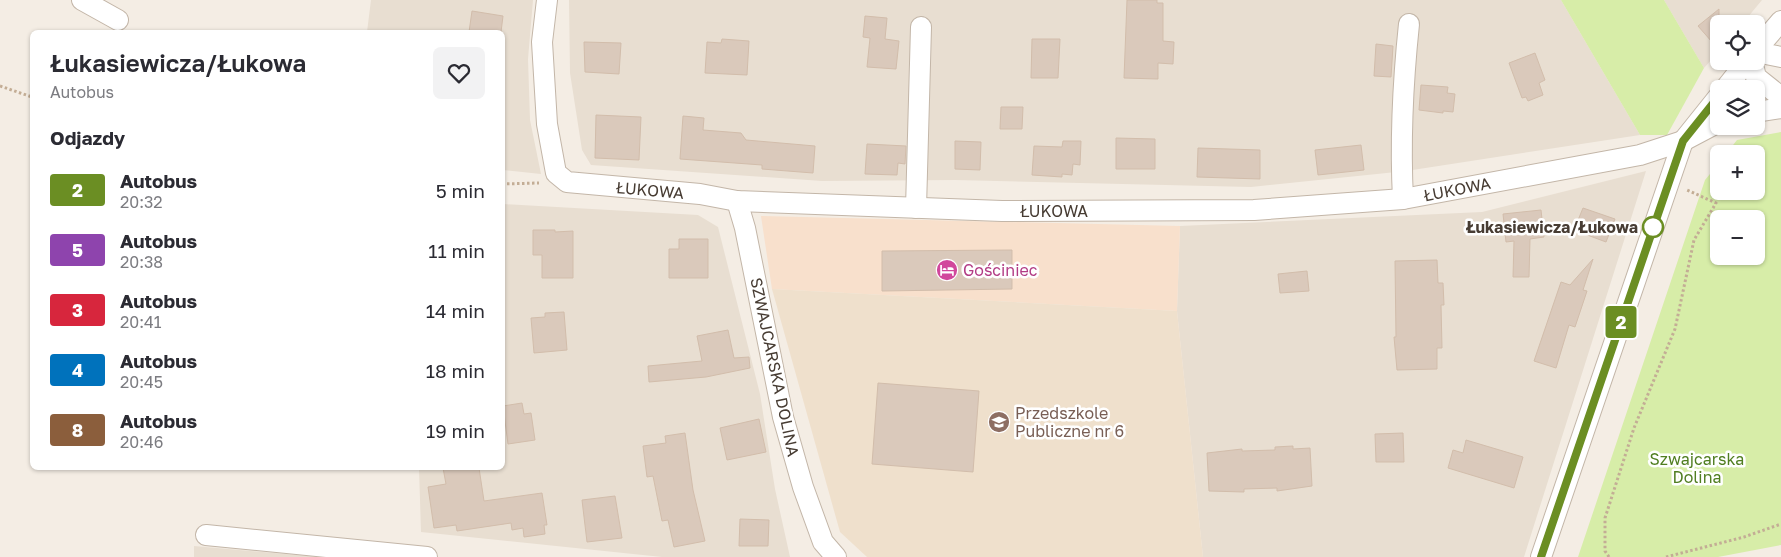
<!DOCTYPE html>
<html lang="pl">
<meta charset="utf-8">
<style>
body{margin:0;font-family:"Golos Text",sans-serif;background:#f2f2f3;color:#2b2b33;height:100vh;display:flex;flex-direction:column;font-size:19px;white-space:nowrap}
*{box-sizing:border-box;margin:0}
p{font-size:16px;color:#7c7c81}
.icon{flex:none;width:28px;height:28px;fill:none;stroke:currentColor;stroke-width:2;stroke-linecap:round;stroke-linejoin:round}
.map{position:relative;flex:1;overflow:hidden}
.side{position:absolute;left:30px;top:30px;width:475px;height:440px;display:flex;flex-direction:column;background:#fff;border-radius:8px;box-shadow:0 1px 4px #0004}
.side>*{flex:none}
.badge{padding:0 10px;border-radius:4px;font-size:18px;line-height:32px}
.controls{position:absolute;left:1710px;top:15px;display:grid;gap:10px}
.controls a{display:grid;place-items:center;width:55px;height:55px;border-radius:8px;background:#fff;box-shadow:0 1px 4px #0004;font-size:25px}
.map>.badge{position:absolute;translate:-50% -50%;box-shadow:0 0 0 2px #fff}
h2{padding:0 20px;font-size:19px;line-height:45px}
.round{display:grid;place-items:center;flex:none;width:52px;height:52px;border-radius:8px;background:#f2f2f3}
.overview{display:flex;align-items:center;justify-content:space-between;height:85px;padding:0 20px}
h1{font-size:24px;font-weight:600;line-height:38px}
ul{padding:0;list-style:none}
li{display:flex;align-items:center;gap:15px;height:60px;padding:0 20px}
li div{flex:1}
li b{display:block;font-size:19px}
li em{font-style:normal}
li .badge{min-width:55px;font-weight:700;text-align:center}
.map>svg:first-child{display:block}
.residential{fill:#e8ded1}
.commercial{fill:#f8e0cc}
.education{fill:#efe0cc}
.green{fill:#d7eda8;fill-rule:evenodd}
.building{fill:#dac9bb;stroke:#d2bdab}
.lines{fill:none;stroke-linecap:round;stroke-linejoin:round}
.minor-casing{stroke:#c3b6a8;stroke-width:22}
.path{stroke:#c3ad95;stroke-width:3;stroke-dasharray:2.5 2.5;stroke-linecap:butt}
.minor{stroke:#fff;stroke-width:20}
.line-casing{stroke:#fff;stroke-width:11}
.line{stroke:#6b8e23;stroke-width:8}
.stop-dot{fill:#fff;stroke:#6b8e23;stroke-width:2.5}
.labels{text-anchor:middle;stroke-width:5;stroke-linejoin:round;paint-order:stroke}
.street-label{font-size:16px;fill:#473c33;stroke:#fff}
.stop-label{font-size:16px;font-weight:bold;fill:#473c33;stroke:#fff;text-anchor:end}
.hotel-label{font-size:16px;fill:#b23c85;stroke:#fff;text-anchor:start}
.education-label{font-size:16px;fill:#785e54;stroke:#fff;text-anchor:start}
.park-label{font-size:16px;fill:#507e21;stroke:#fff}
</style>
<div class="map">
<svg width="1781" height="557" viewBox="0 0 1781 557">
<rect width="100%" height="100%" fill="#f4ede4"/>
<!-- residential -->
<g class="residential">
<path d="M371,0H533L528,59L530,120L541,174L503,170L502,32H367Z"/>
<path d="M569,0H1561L1640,135L1406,171L1251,187L955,180L822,181L591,165L582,150L570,73Z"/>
<path d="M1664,0H1762L1742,24H1719V51L1704,68Z"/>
<path d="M1646,171L1524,557H1203L1177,311L1180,226L1482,212Z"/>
<path d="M503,204L698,215L718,227L760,394L775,489L790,557H662L421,532L419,468H502Z"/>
<path d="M194,546L319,557H194Z"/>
</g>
<!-- commercial -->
<path class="commercial" d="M761,216L1180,226L1177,311L772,289Z"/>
<!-- education -->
<path class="education" d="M772,289L1177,311L1203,557H867L840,532Z"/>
<!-- green -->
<g class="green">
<path d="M1561,0H1664L1704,68L1667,135H1640Z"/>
<path d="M1781,132V545L1718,557H1578L1705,180L1719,163V191H1756V154H1726L1737,140ZM1719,219H1756V256H1719Z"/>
</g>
<!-- building -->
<g class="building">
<path d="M1127,0H1157V3H1163V41L1174,42L1173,64L1158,63V79L1124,78Z"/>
<path d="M1719,9V50L1698,26Z"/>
<path d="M472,11L503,16L501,32H469Z"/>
<path d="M865,16L887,18L885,39L899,41L896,69L867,67L870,38L863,37Z"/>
<path d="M722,39L749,41L747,75L705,73L707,42L721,43Z"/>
<path d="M1032,39H1060L1058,78H1031Z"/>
<path d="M584,42L621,43L619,74L585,72Z"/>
<path d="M1376,44L1393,46L1391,77L1374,76Z"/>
<path d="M1535,53L1545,80L1539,83L1543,95L1528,101L1526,97L1522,98L1509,63Z"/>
<path d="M1421,85L1448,87L1447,93L1455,94L1453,112L1443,111V113L1419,110Z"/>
<path d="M1001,107H1023L1022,129H1000Z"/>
<path d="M596,115L641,117L639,160L595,158Z"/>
<path d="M683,116L704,118L703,130L741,133L746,140L815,146L813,173L762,169V165L680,159Z"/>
<path d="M1116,138L1155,139V169H1116Z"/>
<path d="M955,141L981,142L980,170L955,169Z"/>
<path d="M1063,141H1081L1080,165L1073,164L1072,175L1062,174V177L1032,175L1034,146L1062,147Z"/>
<path d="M867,144L906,146L905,164L898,163L897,175L865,174Z"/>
<path d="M1361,145L1364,170L1318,175L1315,150Z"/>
<path d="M1198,148L1260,150V179L1197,177Z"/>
<path d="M1583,208L1615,219L1606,242L1574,230Z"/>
<path d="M1541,210L1544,237L1530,239L1529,277H1513L1514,241L1506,242L1503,214Z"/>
<path d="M533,230H555V232L573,231V278H542V255H533Z"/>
<path d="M679,239H708V278H669V249H679Z"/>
<path d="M1012,250V289L882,291V251Z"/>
<path d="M1593,259L1583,290L1587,291L1575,327L1569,325L1556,368L1534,361L1561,282L1570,285Z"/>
<path d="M1437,260L1438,283H1443L1444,305H1441L1442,348H1437V369L1397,370L1394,337H1396L1395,261Z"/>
<path d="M1307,271L1309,291L1280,293L1278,274Z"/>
<path d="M564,312L567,350L534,353L531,318L545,317V313Z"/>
<path d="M728,330L734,358L749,357L750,368L706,377L649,382L648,366L702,361L697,336Z"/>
<path d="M878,383L979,391L973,472L872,464Z"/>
<path d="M522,403L524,414L531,413L535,440L508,444L503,406Z"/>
<path d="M759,419L766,452L727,460L720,428Z"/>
<path d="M685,433L693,490L705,541L674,547L668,520L662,521L653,476L647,477L643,446L666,443L665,436Z"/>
<path d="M1403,433L1404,462H1376L1375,434Z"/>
<path d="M1466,440L1523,457L1514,488L1448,468L1453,450L1463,453Z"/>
<path d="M1293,446V449L1310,448L1312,486L1277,491V488L1244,489V492L1209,491L1207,453L1242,449V451L1275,450V447Z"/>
<path d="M443,468H479L484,501L542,493L547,525H544L545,534L524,537L523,528L512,530L511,523L457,531L456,525L434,528L428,487L446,484Z"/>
<path d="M615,496L622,538L587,542L582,500Z"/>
<path d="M740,519L769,520L768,546H739Z"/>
</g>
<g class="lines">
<!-- minor casing -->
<g class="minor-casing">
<g id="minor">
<path d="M82,0L118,20"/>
<path d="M547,0L542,42L547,124L556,173L567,182L700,194L737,201L1002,211L1254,210L1403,199L1640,155L1683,141L1719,122"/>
<path d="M1756,50L1781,21"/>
<path d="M1756,55L1761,53L1781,57"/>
<path d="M1752,61L1756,77L1781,97"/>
<path d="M1725,89L1747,61"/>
<path d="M1756,112L1781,108"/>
<path d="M1403,199C1400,141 1403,81 1409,24"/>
<path d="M737,201L745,228L783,417L803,487L823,542L836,557"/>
<path d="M916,208L921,27"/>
<path d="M206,535L427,557"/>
<path d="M1541,557L1683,141L1719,96"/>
</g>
</g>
<!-- path -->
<g class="path">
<path d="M0,86L32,97"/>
<path d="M502,184L539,183"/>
<path d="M1609,557L1605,551V518L1634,428L1675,329L1694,240L1716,203L1687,190"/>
<path d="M1666,557L1744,537L1781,524"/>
</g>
<!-- minor -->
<use href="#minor" class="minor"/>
</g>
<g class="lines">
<!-- line casing -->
<g class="line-casing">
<path id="line" d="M1541,557L1683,141L1719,96"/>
</g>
<!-- line -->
<use href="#line" class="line"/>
</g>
<!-- icons -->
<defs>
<g id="hotel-disc" transform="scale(1.125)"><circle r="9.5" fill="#d1479c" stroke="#fff"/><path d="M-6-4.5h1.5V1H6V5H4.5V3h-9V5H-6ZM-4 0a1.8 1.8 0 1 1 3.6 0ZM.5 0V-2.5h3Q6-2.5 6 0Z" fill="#fff"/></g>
<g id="school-disc" transform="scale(1.125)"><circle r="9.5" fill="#8d6e63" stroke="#fff"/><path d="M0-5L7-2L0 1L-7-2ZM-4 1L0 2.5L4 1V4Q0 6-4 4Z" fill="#fff"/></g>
</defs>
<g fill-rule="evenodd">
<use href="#hotel-disc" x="947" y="270"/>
<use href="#school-disc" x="999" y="422"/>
</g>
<!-- markers -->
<circle class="stop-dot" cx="1653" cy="227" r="10"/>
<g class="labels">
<!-- street labels -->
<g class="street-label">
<text transform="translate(1457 189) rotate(-11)" y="6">ŁUKOWA</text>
<text transform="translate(650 190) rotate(5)" y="6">ŁUKOWA</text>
<text x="1054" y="217">ŁUKOWA</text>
<text transform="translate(775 367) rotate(78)" y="6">SZWAJCARSKA DOLINA</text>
</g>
<!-- stop labels -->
<g class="stop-label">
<text x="1638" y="233">Łukasiewicza/Łukowa</text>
</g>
<!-- hotel labels -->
<g class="hotel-label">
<text x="963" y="276">Gościniec</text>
</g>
<!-- education labels -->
<g class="education-label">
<text x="1015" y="419">Przedszkole<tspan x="1015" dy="18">Publiczne nr 6</tspan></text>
</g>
<!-- park labels -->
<g class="park-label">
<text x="1697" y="465">Szwajcarska<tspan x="1697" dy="18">Dolina</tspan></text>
</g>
</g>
</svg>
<div class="controls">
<a><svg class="icon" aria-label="locate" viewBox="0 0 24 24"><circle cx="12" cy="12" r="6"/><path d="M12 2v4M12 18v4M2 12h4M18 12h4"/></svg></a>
<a><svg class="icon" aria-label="layers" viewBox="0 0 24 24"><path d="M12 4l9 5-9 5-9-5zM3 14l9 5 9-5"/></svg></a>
<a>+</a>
<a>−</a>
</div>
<b class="badge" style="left:1621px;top:322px;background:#6b8e23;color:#fff">2</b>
<section class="side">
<div class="overview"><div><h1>Łukasiewicza/Łukowa</h1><p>Autobus</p></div><a class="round"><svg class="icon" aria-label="heart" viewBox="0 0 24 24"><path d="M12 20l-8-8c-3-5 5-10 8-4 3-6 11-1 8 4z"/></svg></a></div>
<h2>Odjazdy</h2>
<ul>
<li><span class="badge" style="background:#6b8e23;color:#fff">2</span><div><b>Autobus</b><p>20:32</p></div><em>5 min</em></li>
<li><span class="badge" style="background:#8e44ad;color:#fff">5</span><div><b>Autobus</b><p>20:38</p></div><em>11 min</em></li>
<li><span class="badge" style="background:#d7263d;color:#fff">3</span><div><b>Autobus</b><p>20:41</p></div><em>14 min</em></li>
<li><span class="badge" style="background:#0072bc;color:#fff">4</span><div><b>Autobus</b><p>20:45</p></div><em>18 min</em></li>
<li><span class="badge" style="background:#8b5e3c;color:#fff">8</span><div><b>Autobus</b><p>20:46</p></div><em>19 min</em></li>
</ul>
</section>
</div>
